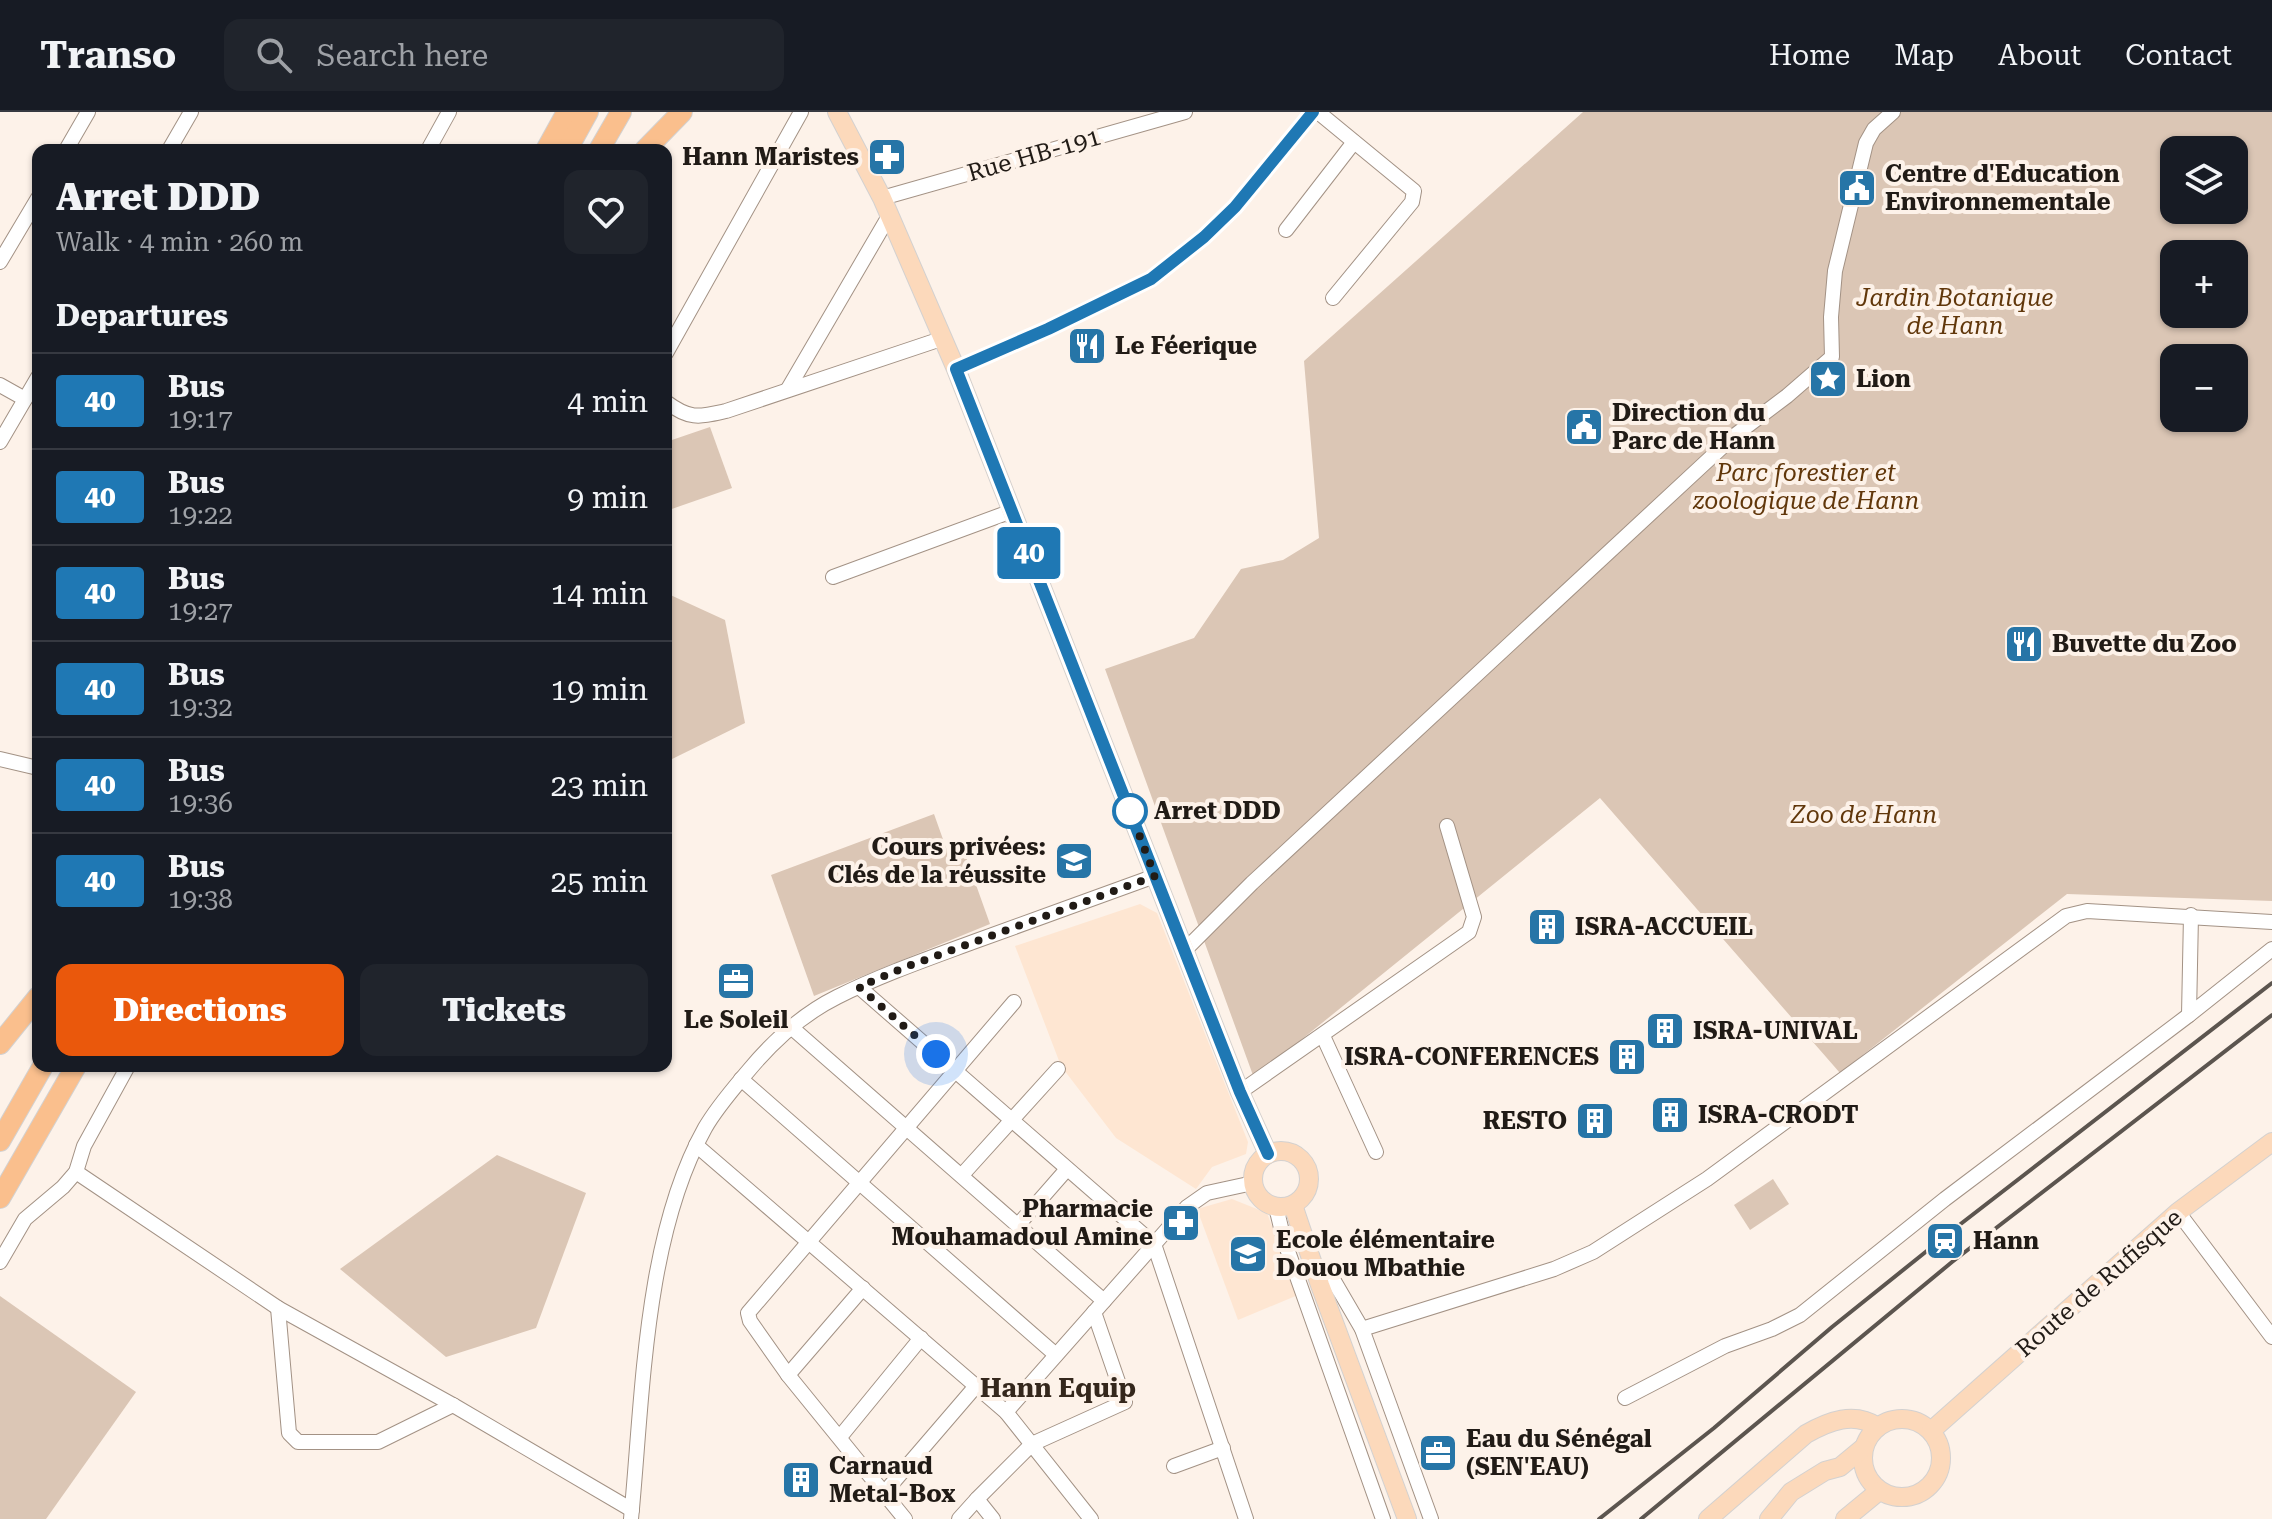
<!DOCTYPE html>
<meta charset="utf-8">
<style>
body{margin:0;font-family:"Roboto Serif",serif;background:#20242c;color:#f1f3f6;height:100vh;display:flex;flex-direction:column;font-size:30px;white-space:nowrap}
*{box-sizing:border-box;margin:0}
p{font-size:26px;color:#9ea1a6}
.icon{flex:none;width:44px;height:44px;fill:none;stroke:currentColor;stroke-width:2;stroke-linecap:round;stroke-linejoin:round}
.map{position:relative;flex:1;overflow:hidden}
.side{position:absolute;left:32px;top:32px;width:640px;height:928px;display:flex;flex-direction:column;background:#171b24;border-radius:16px;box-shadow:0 2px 6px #0004}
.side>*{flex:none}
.badge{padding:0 16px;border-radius:6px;font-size:28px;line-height:52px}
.tools{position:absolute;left:2160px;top:24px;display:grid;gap:16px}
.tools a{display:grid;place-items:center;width:88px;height:88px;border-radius:16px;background:#171b24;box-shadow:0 2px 6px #0004;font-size:40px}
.you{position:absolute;width:40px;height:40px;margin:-20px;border:6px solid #fff;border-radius:50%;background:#1a73e8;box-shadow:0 0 0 12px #1a73e833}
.map>.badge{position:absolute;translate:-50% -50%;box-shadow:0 0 0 4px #fff}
h2{padding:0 24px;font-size:30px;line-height:72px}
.round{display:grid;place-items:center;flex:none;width:84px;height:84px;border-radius:16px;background:#20242c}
.overview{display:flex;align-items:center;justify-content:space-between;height:136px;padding:0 24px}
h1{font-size:38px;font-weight:800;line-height:60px}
.action{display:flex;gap:16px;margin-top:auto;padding:16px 24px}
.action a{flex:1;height:92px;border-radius:16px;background:#ea580c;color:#fff;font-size:32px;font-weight:800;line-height:92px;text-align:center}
.action a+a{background:#20242c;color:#f1f3f6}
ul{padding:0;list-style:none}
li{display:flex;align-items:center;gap:24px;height:96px;padding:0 24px;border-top:2px solid #363941}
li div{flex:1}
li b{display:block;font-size:30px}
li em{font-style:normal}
li .badge{min-width:88px;font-weight:700;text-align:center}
header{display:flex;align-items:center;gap:48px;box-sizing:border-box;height:112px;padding:0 40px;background:#171b24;border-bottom:2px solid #363941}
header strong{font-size:38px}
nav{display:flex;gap:44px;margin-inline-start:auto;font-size:28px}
.search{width:560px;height:72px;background:#20242c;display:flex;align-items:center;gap:20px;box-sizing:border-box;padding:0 28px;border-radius:16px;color:#9ea1a6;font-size:30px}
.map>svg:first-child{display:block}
.built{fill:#fee6d2}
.green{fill:#dbc6b5;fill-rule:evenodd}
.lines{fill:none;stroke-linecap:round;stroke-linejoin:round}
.minor-casing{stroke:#a39285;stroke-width:16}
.major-casing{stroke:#d3d1d0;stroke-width:20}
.highway-casing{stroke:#d3d1d0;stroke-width:22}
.minor{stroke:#fff;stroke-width:14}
.major{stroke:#fcd9bb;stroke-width:18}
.highway{stroke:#fabf8d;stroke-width:20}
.rail{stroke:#5c554f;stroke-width:4}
.line-casing{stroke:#fff;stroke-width:18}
.line{stroke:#1f78b4;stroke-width:12}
.walk{stroke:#211b16;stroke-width:8;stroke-dasharray:0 14.4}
.stop-dot{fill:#fff;stroke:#1f78b4;stroke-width:4}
.labels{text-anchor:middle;stroke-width:8;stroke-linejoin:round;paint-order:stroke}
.street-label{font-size:24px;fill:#211b16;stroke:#fdf2e9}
.poi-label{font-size:24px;font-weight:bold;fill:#211b16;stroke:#fdf2e9;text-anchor:start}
.park-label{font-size:24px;font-style:italic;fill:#61370b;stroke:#fdf2e9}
.stop-label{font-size:24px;font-weight:bold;fill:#211b16;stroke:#fdf2e9;text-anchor:start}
.neighbourhood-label{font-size:26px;font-weight:bold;fill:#34271c;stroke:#fdf2e9}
</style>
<header>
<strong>Transo</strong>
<div class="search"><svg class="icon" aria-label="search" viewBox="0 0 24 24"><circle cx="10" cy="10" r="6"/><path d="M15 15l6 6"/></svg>Search here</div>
<nav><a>Home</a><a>Map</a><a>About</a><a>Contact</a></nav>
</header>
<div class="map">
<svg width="2272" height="1407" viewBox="0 0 2272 1407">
<rect width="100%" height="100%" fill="#fdf2e9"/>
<!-- built -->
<g class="built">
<path d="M1140,792L1157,801L1248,1030L1246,1042L1212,1055L1196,1077L1116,1026L1061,954L1015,834Z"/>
<path d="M1232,1087L1267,1101L1298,1183L1238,1208L1197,1097Z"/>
</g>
<!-- green -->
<g class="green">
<path d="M1583,0H2272V789L2067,782L1840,961L1600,686L1254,966L1105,557L1194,526L1241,457L1283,448L1319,426L1304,249ZM2174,38H2234V98H2174ZM2174,142H2234V202H2174ZM2174,246H2234V306H2174Z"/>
<path d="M710,315L732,376L666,399V330Z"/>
<path d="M666,481L725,508L745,611L666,650Z"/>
<path d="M934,702L950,747L965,742L990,812L814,884L771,763Z"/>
<path d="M497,1043L586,1081L536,1216L446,1245L340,1157Z"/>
<path d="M1773,1067L1789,1092L1750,1118L1734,1093Z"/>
<path d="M0,1184L136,1280L46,1407H0Z"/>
</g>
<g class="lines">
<!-- minor casing -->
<g class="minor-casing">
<g id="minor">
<path d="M1318,0L1414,79L1412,90L1333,186"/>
<path d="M66,38L88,0"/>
<path d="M169,38L191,0"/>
<path d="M428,38L449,0"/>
<path d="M882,86L1185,0"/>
<path d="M1286,118L1354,30"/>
<path d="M0,150L38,86"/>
<path d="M666,241L801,0"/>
<path d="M956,257L1048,217L1151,167L1204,125L1235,95L1313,0"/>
<path d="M0,273L25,287"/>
<path d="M788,277L889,104"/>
<path d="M666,290C690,308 699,305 726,299L941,227"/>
<path d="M0,330L38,265"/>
<path d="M833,465L1012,399"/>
<path d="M0,647L38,656"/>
<path d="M1184,839L1252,771L1734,324L1787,284L1832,245L1831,205L1835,159L1866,31L1874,17L1893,0"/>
<path d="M859,875L1154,1132L1246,1407"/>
<path d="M2189,903L2191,803"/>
<path d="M791,915L1104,1189"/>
<path d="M1323,924L1376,1040"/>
<path d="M741,967L1056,1243"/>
<path d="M1240,980L1469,820L1474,805L1447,714"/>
<path d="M696,1033L1006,1300L1091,1407"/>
<path d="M76,1060L278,1196L453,1293L632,1398"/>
<path d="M962,1063L1058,957"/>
<path d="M1276,1095L1284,1128L1383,1407"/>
<path d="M2178,1100L2272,1225"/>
<path d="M1018,1113L1067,1057"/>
<path d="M0,1150L25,1107L63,1075L76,1060L84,1034L128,954"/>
<path d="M1316,1162L1327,1160L1334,1169L1362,1217L1431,1407"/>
<path d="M278,1196L289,1321L298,1330H378L453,1293"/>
<path d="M1362,1217L1554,1157L1593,1140L1707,1067L2066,804L2087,799L2272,810"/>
<path d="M788,1263L863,1176"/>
<path d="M1625,1286L1725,1234L1772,1217L1800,1203L1945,1087L2189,903L2272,837"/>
<path d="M1006,1300L1187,1095L1207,1081L1253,1071"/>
<path d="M840,1325L921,1226"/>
<path d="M1174,1354L1223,1336"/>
<path d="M884,1381L976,1274"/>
<path d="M631,1407C643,1284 644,1125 705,1016C717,995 734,976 749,958C774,928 803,902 837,885C881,863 927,847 973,830C1034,808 1094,786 1155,764"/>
<path d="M905,1407L788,1263L750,1209L748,1201L1014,890"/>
<path d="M959,1407L977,1387"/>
<path d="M993,1407L977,1387L1032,1332L1125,1290L1094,1200"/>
</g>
</g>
<!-- major casing -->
<g class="major-casing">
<g id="major">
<path d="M837,0L882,86L956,257L1240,980L1268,1042"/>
<circle cx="1281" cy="1067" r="28"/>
<path d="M1293,1093L1320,1173L1407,1407"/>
<circle cx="1902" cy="1346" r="39"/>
<path d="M1931,1319L2178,1100L2272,1030"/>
<path d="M1708,1407L1806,1322C1829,1309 1854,1299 1878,1315"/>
<path d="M1769,1407L1791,1380L1825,1359L1840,1355L1863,1336"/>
<path d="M1845,1407L1879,1379"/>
</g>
</g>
<!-- highway casing -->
<g class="highway-casing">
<g id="highway">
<path d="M546,38L567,0"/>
<path d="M567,38L588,0"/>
<path d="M599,38L621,0"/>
<path d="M645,38L682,0"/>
<path d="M0,932L38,885"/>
<path d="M0,1029L43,954"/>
<path d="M0,1086L76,954"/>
</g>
</g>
<!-- minor -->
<use href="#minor" class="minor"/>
<!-- major -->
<use href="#major" class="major"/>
<!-- highway -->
<use href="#highway" class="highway"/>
<!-- rail -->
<g class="rail">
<path d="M1599,1407L1714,1316L1832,1215L1958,1114L2272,871"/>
<path d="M1641,1407L1952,1150L2272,903"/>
</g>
</g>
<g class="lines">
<!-- line casing -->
<g class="line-casing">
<path id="line" d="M1268,1042L1240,980L956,257L1048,217L1151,167L1204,125L1235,95L1313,0"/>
</g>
<!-- line -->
<use href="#line" class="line"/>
<!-- walk -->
<path class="walk" d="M936,942L859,875L903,856L1155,764L1130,699"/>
</g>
<!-- icons -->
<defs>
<g id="pharmacy-square" transform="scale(2)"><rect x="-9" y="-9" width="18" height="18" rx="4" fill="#2675a7" stroke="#fdf2e9"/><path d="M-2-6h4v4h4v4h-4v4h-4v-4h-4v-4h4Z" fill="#fff"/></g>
<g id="civic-square" transform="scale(2)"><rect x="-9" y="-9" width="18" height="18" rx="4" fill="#2675a7" stroke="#fdf2e9"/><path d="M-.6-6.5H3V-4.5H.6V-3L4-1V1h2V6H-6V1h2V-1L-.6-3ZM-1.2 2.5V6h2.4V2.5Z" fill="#fff"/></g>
<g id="restaurant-square" transform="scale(2)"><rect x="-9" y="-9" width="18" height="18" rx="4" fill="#2675a7" stroke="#fdf2e9"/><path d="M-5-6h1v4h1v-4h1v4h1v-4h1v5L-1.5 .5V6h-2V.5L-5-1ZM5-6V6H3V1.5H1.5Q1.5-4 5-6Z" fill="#fff"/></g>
<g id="sight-square" transform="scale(2)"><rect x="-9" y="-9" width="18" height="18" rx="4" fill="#2675a7" stroke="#fdf2e9"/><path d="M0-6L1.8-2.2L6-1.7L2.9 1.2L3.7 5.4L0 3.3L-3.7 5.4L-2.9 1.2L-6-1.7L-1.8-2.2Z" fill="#fff"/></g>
<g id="school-square" transform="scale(2)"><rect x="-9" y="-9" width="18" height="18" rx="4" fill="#2675a7" stroke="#fdf2e9"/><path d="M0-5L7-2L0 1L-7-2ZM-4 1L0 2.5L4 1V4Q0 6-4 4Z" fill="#fff"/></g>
<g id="building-square" transform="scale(2)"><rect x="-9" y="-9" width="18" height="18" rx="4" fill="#2675a7" stroke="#fdf2e9"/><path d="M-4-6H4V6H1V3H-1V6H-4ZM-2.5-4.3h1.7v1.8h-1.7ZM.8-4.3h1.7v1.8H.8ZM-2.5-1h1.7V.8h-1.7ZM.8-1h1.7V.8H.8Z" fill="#fff"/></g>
<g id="office-square" transform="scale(2)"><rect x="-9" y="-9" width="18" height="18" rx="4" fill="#2675a7" stroke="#fdf2e9"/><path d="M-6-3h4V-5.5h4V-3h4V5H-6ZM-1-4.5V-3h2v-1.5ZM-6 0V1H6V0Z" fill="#fff"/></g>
<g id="station-square" transform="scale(2)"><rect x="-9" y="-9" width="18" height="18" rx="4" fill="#2675a7" stroke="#fdf2e9"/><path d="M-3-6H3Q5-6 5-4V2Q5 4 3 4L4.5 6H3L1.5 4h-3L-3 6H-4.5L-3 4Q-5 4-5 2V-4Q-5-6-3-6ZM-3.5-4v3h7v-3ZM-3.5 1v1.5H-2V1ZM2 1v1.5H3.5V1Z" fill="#fff"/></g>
</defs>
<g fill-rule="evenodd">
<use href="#pharmacy-square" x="887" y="45"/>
<use href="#civic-square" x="1857" y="76"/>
<use href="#restaurant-square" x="1087" y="234"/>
<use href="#sight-square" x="1828" y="267"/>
<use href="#civic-square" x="1584" y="315"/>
<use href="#restaurant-square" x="2024" y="532"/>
<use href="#school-square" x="1074" y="749"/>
<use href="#building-square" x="1547" y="815"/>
<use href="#office-square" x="736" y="869"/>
<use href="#building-square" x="1665" y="919"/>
<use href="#building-square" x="1627" y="945"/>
<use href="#building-square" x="1670" y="1003"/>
<use href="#building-square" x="1595" y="1009"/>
<use href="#pharmacy-square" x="1181" y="1111"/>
<use href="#station-square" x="1945" y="1129"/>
<use href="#school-square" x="1248" y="1142"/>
<use href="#office-square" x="1438" y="1341"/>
<use href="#building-square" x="801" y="1368"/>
</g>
<!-- markers -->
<circle class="stop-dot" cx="1130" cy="699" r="16"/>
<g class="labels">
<!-- street labels -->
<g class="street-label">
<text transform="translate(1034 43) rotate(-16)" y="8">Rue HB-191</text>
<text transform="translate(2099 1171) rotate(-41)" y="8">Route de Rufisque</text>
</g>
<!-- poi labels -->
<g class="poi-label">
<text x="859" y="53" text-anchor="end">Hann Maristes</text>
<text x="1885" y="70">Centre d'Education<tspan x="1885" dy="28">Environnementale</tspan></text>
<text x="1115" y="242">Le Féerique</text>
<text x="1856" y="275">Lion</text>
<text x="1612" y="309">Direction du<tspan x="1612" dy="28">Parc de Hann</tspan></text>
<text x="2052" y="540">Buvette du Zoo</text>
<text x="1046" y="743" text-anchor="end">Cours privées:<tspan x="1046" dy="28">Clés de la réussite</tspan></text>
<text x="1575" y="823">ISRA-ACCUEIL</text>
<text x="736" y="916" text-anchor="middle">Le Soleil</text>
<text x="1693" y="927">ISRA-UNIVAL</text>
<text x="1599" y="953" text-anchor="end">ISRA-CONFERENCES</text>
<text x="1698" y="1011">ISRA-CRODT</text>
<text x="1567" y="1017" text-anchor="end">RESTO</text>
<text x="1153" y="1105" text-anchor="end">Pharmacie<tspan x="1153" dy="28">Mouhamadoul Amine</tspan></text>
<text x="1276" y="1136">Ecole élémentaire<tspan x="1276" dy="28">Douou Mbathie</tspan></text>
<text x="1973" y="1137">Hann</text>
<text x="1466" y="1335">Eau du Sénégal<tspan x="1466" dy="28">(SEN'EAU)</tspan></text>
<text x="829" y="1362">Carnaud<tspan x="829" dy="28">Metal-Box</tspan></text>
</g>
<!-- park labels -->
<g class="park-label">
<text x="1955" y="194">Jardin Botanique<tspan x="1955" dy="28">de Hann</tspan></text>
<text x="1806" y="369">Parc forestier et<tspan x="1806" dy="28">zoologique de Hann</tspan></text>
<text x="1864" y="711">Zoo de Hann</text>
</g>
<!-- stop labels -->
<g class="stop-label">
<text x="1154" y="707">Arret DDD</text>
</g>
<!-- neighbourhood labels -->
<g class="neighbourhood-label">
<text x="1058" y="1285">Hann Equip</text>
</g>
</g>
</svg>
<div class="tools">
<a><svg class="icon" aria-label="layers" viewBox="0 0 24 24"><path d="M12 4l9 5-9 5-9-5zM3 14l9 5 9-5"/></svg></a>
<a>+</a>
<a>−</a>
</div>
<div class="you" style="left:936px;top:942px"></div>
<b class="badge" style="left:1029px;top:441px;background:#1f78b4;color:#fff">40</b>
<section class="side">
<div class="overview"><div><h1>Arret DDD</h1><p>Walk · 4 min · 260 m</p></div><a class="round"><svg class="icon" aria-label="heart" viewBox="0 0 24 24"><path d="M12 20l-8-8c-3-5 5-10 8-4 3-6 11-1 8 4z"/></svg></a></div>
<h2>Departures</h2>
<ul>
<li><span class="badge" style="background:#1f78b4;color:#fff">40</span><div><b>Bus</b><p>19:17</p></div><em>4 min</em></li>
<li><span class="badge" style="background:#1f78b4;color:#fff">40</span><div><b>Bus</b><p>19:22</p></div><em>9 min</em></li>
<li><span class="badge" style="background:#1f78b4;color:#fff">40</span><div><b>Bus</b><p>19:27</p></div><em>14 min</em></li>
<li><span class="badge" style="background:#1f78b4;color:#fff">40</span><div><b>Bus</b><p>19:32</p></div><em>19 min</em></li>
<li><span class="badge" style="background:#1f78b4;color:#fff">40</span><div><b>Bus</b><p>19:36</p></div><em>23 min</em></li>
<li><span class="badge" style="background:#1f78b4;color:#fff">40</span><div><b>Bus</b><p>19:38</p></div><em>25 min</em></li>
</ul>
<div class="action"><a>Directions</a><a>Tickets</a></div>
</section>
</div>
